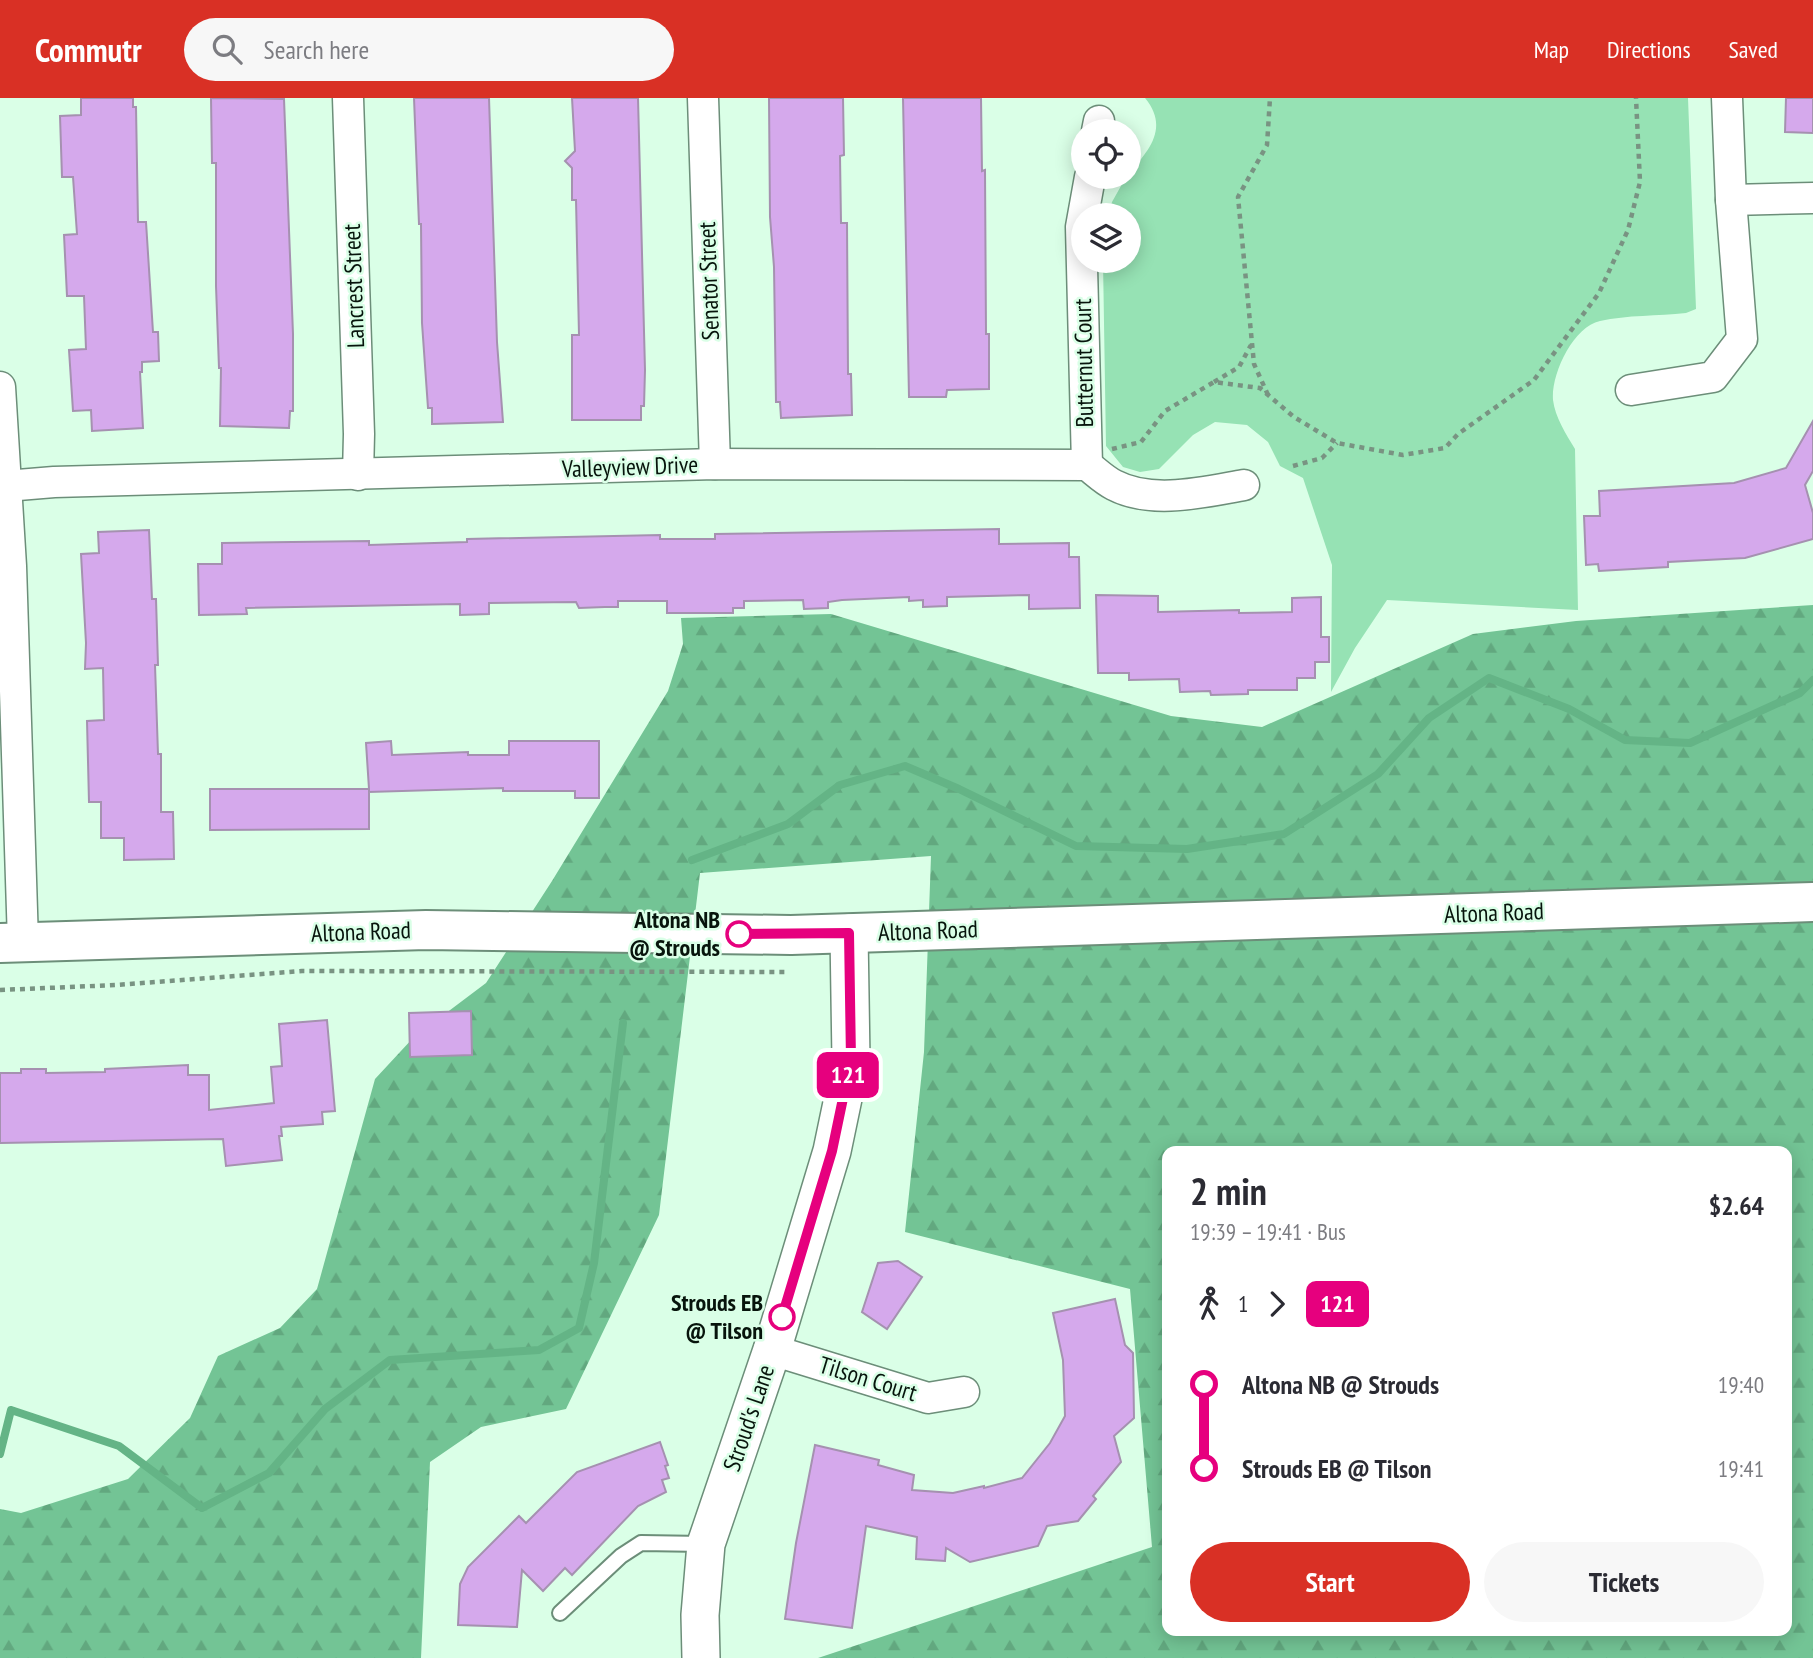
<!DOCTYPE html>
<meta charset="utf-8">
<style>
body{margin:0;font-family:"PT Sans Narrow",sans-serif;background:#f7f7f7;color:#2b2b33;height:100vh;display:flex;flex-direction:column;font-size:26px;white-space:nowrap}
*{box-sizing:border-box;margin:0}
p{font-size:23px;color:#7c7c81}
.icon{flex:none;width:38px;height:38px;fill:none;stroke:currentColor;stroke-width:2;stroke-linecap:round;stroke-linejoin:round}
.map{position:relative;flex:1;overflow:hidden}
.panel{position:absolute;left:1162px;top:1048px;width:630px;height:490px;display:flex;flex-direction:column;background:#fff;border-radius:14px;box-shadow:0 4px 18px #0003}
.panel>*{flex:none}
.badge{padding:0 14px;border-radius:10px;font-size:24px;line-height:46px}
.buttons{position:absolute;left:1071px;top:21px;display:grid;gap:14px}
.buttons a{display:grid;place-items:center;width:70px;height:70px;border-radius:50%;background:#fff;box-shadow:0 4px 18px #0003;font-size:35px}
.map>.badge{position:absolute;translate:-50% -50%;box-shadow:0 0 0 4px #fff}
.legs{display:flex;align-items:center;gap:10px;height:77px;padding:0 28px;font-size:23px}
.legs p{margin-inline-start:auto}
.overview{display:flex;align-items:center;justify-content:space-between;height:119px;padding:0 28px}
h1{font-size:38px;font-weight:700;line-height:52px}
.primary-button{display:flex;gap:14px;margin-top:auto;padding:14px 28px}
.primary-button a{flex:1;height:80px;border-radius:42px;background:#d93025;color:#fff;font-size:28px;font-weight:700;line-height:80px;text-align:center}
.primary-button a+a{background:#f7f7f7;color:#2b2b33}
ul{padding:0 28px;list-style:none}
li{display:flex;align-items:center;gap:24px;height:84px;font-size:26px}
li i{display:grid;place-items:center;width:10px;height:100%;margin:0 9px;background:currentColor}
li i::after{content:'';width:18px;height:18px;margin:-9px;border:5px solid;border-radius:50%;background:#fff}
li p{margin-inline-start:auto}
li:first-child i{background:linear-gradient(#0000 50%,currentColor 0)}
li:last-child i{background:linear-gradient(currentColor 50%,#0000 0)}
header{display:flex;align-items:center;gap:42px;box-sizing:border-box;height:98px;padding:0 35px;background:#d93025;color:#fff}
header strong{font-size:33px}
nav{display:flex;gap:38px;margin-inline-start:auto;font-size:24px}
.search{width:490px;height:63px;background:#f7f7f7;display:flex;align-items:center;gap:18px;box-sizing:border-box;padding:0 24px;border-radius:38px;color:#7c7c81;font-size:26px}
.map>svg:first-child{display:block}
.forest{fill:url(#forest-firs);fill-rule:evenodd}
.park{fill:#96e2b4}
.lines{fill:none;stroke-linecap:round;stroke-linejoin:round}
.stream{stroke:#64b486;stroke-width:8}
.building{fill:#d5a9ec;stroke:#a591b0;stroke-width:2}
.service-casing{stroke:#6c8e79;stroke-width:18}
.minor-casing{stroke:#6c8e79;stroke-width:33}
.tertiary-casing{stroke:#6c8e79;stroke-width:40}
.secondary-casing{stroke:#6c8e79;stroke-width:42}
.path{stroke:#799382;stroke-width:4.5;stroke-dasharray:5 5;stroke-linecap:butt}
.service{stroke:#fff;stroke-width:14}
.minor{stroke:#fff;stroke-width:30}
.tertiary{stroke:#fff;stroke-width:37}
.secondary{stroke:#fff;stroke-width:38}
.line-1-casing{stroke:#fff;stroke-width:16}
.line-1{stroke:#e6007e;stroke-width:10}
.stop-1-dot{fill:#fff;stroke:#e6007e;stroke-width:3.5}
.labels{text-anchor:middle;stroke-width:5;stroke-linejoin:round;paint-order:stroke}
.street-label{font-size:24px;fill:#07140c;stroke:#daffe7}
.stop-label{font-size:24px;font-weight:bold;fill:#07140c;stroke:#daffe7;text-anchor:end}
</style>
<header>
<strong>Commutr</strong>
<div class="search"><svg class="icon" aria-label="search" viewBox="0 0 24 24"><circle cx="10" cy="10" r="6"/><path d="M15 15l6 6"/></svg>Search here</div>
<nav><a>Map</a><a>Directions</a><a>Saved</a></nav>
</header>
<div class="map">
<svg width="1813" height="1560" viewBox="0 0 1813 1560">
<defs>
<pattern id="forest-firs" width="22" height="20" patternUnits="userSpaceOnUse" patternTransform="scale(1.75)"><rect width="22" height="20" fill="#73c495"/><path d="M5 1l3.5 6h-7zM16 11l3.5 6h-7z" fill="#62a87f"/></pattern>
</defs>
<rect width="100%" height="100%" fill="#daffe7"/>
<!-- forest -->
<path class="forest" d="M1813,507V1560H818L1152,1449L1130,1191L905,1134L924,954L931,758L700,775L659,1117L566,1311L481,1329L430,1364L421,1560H0V1411L21,1415L128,1381L190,1320L218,1258L280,1230L317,1191L375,981L413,940L486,885L552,783L668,593L683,546L681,520L831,516L1171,618L1262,629L1473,536L1576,523ZM1167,1054H1787V1533H1167Z"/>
<!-- park -->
<path class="park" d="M1145,0H1688L1696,211L1686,215C1658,218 1627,217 1600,223C1573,229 1551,276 1553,302C1555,319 1566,336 1575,351L1578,512L1387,502L1355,550L1331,594L1332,467L1303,380L1280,368L1268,344L1247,327L1215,324L1193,337L1159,371L1140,374L1123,369L1106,348L1103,163H1129V117H1109L1112,104L1126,79H1129V75C1150,52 1169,29 1145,0Z"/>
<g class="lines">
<!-- stream -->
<g class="stream">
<path d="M692,762L788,726L840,687L905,668L959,691L1076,748L1187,751L1284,736L1378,676L1429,620L1489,580L1569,611L1625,642L1690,645L1800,595L1813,582"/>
<path d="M0,1356L11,1312L119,1348L202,1410L269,1375L325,1311L390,1262L539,1252L579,1230L594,1165L623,925"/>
</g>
</g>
<!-- building -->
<g class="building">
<path d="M81,0H133V9H136L138,124H146L153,234H158L159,263L142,264V274H140L143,330L92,333L91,312L73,313L69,252L86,251L84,198H67L64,137L77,136L73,79H62L60,18L81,17Z"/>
<path d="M211,0L284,1L293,236V313H290L289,330L220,328L221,270H219L216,188V65H212Z"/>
<path d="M414,0H489L497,244L503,324L432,326V310H428L422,225L421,126H419Z"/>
<path d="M572,0H638L645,272L644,308H641V322H572V237H579L576,102H572V70L565,63L575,53Z"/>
<path d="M769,0H843L844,57L840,58L841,125H847L848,276H851L852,317L781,320L780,304H776L774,169L770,119Z"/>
<path d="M903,0H981L982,73L985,72L986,236H989V291L947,292L946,299H909Z"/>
<path d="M1786,0H1813V35L1785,34Z"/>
<path d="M1813,323V373L1805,387L1813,415V441L1745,460L1668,464V469L1599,473L1598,466L1586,467L1584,418H1600L1599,393L1734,385L1786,370Z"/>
<path d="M999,431V446L1069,445V459H1079L1080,510L1029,511V497L947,499V508L923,509V502L909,503V499L842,502L828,504V510L804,511L803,502L744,503V510H733V515H667V503H618V509H605L579,510L576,504L489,505V516L460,517V506L246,510L247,516L199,517L198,466H222V445L369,443V447L467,444V441L660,437V441H715V436Z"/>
<path d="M149,432L152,501H156L158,567H155L158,656H161V714H173L174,761L124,762V740H101V704H89L87,623L104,622L103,570L85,571L86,545L81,456L99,455L98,434Z"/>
<path d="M1096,497L1158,498V514L1239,512V515L1292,514V500L1321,499V539H1329V564H1315V580H1297V592H1248V596L1211,597L1210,593L1180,594L1179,581L1129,582V575H1098Z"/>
<path d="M391,643L392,657L468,654V657H509V643H599V700H575V693H503V690L369,694V692V731L210,732V691H369L366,645Z"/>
<path d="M471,913L472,957L410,959L409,915Z"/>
<path d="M327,922L335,1013L322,1014L323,1026L281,1029L282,1038H279L282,1062L226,1068L223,1041L0,1045V975H21V971H46V975L105,974V971L188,967V977H209V1012L274,1005L271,969L282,968L279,926Z"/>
<path d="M898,1163L922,1179L887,1231L862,1214L878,1165Z"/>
<path d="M1115,1201L1125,1247L1133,1255L1134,1320L1114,1338L1121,1364L1093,1398L1096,1401L1078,1423L1047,1428L1038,1448L970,1464L946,1450L945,1463L916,1461L917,1439L866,1428L852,1530L785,1521L796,1445L815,1347L879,1362L878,1367L914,1377L912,1392L953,1395L984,1388V1390L1022,1380L1050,1345L1065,1318L1063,1262L1053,1215Z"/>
<path d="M660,1344L668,1367L665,1368L669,1380L662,1382L666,1394L638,1408L572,1477L565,1470L543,1493L522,1472L517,1529L458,1527L460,1486L468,1469L519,1418L526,1425L577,1374Z"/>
</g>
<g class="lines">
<!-- service casing -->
<g class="service-casing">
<path id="service" d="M560,1515L621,1458L641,1445L704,1446"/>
</g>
<!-- minor casing -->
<g class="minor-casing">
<g id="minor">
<path d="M348,0L359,336L358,377"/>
<path d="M703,0L715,366"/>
<path d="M1097,33L1099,23"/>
<path d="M1731,102L1813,100"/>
<path d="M0,289L11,468L23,844"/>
<path d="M1631,292L1713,279L1742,241L1731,102L1727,0"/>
<path d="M1087,367L1081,129L1090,79"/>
<path d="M6,388L54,384L715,366L1087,367C1096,374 1104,382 1114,387C1152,407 1204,394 1244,387"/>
<path d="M772,1252L928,1300L964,1294"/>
</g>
</g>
<!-- tertiary casing -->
<g class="tertiary-casing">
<path id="tertiary" d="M701,1560L700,1517L706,1446L772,1252L832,1053L851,962L849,835"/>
</g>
<!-- secondary casing -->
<g class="secondary-casing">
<path id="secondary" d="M0,845L426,832L791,837L1813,804"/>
</g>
<!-- path -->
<g class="path">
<path d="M1214,284L1239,269L1251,247"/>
<path d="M1268,297L1254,266L1238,99L1267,47L1270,0"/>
<path d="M1112,351L1141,344L1165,313L1214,284L1260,290L1294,319L1337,345L1403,357L1445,350L1458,336L1534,282L1599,195L1628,132L1640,84L1636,0"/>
<path d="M1293,368L1322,360L1337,345"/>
<path d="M0,892L116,887L302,873L789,874"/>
</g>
<!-- service -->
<use href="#service" class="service"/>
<!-- minor -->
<use href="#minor" class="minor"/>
<!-- tertiary -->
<use href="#tertiary" class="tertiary"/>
<!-- secondary -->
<use href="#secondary" class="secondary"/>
</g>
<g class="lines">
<!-- line-1 casing -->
<g class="line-1-casing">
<path id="line-1" d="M739,836L849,835L851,962L832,1053L782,1219"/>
</g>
<!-- line-1 -->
<use href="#line-1" class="line-1"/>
</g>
<!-- markers -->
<g class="stop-1-dot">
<circle cx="739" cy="836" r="12"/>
<circle cx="782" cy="1219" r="12"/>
</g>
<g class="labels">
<!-- street labels -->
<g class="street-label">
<text transform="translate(709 183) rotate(-92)" y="8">Senator Street</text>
<text transform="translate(354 188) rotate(-92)" y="8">Lancrest Street</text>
<text transform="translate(1084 265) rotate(-91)" y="8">Butternut Court</text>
<text transform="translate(630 369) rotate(-2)" y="8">Valleyview Drive</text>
<text transform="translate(1494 815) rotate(-2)" y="8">Altona Road</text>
<text transform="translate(928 833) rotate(-2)" y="8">Altona Road</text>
<text transform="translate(361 834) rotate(-2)" y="8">Altona Road</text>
<text transform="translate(868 1281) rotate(17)" y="8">Tilson Court</text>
<text transform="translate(749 1320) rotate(-71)" y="8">Stroud's Lane</text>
</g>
<!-- stop labels -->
<g class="stop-label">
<text x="720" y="830">Altona NB<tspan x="720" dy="28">@ Strouds</tspan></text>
<text x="763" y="1213">Strouds EB<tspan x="763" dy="28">@ Tilson</tspan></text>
</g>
</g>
</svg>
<div class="buttons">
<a><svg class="icon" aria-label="locate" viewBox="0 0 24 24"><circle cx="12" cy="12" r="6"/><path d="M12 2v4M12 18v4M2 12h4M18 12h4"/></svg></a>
<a><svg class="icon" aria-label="layers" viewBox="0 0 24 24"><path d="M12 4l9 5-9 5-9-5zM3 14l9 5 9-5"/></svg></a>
</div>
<b class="badge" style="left:848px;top:977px;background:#e6007e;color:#fff">121</b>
<section class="panel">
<div class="overview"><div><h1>2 min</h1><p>19:39 – 19:41 · Bus</p></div><b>$2.64</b></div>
<div class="legs"><svg class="icon" aria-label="walk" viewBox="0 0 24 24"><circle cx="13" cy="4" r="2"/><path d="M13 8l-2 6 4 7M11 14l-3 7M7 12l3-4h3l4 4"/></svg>1<svg class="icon" aria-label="forward" viewBox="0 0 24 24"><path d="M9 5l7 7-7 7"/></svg><b class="badge" style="background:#e6007e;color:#fff">121</b></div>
<ul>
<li><i style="color:#e6007e"></i><b>Altona NB @ Strouds</b><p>19:40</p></li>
<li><i style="color:#e6007e"></i><b>Strouds EB @ Tilson</b><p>19:41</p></li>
</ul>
<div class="primary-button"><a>Start</a><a>Tickets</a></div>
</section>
</div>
